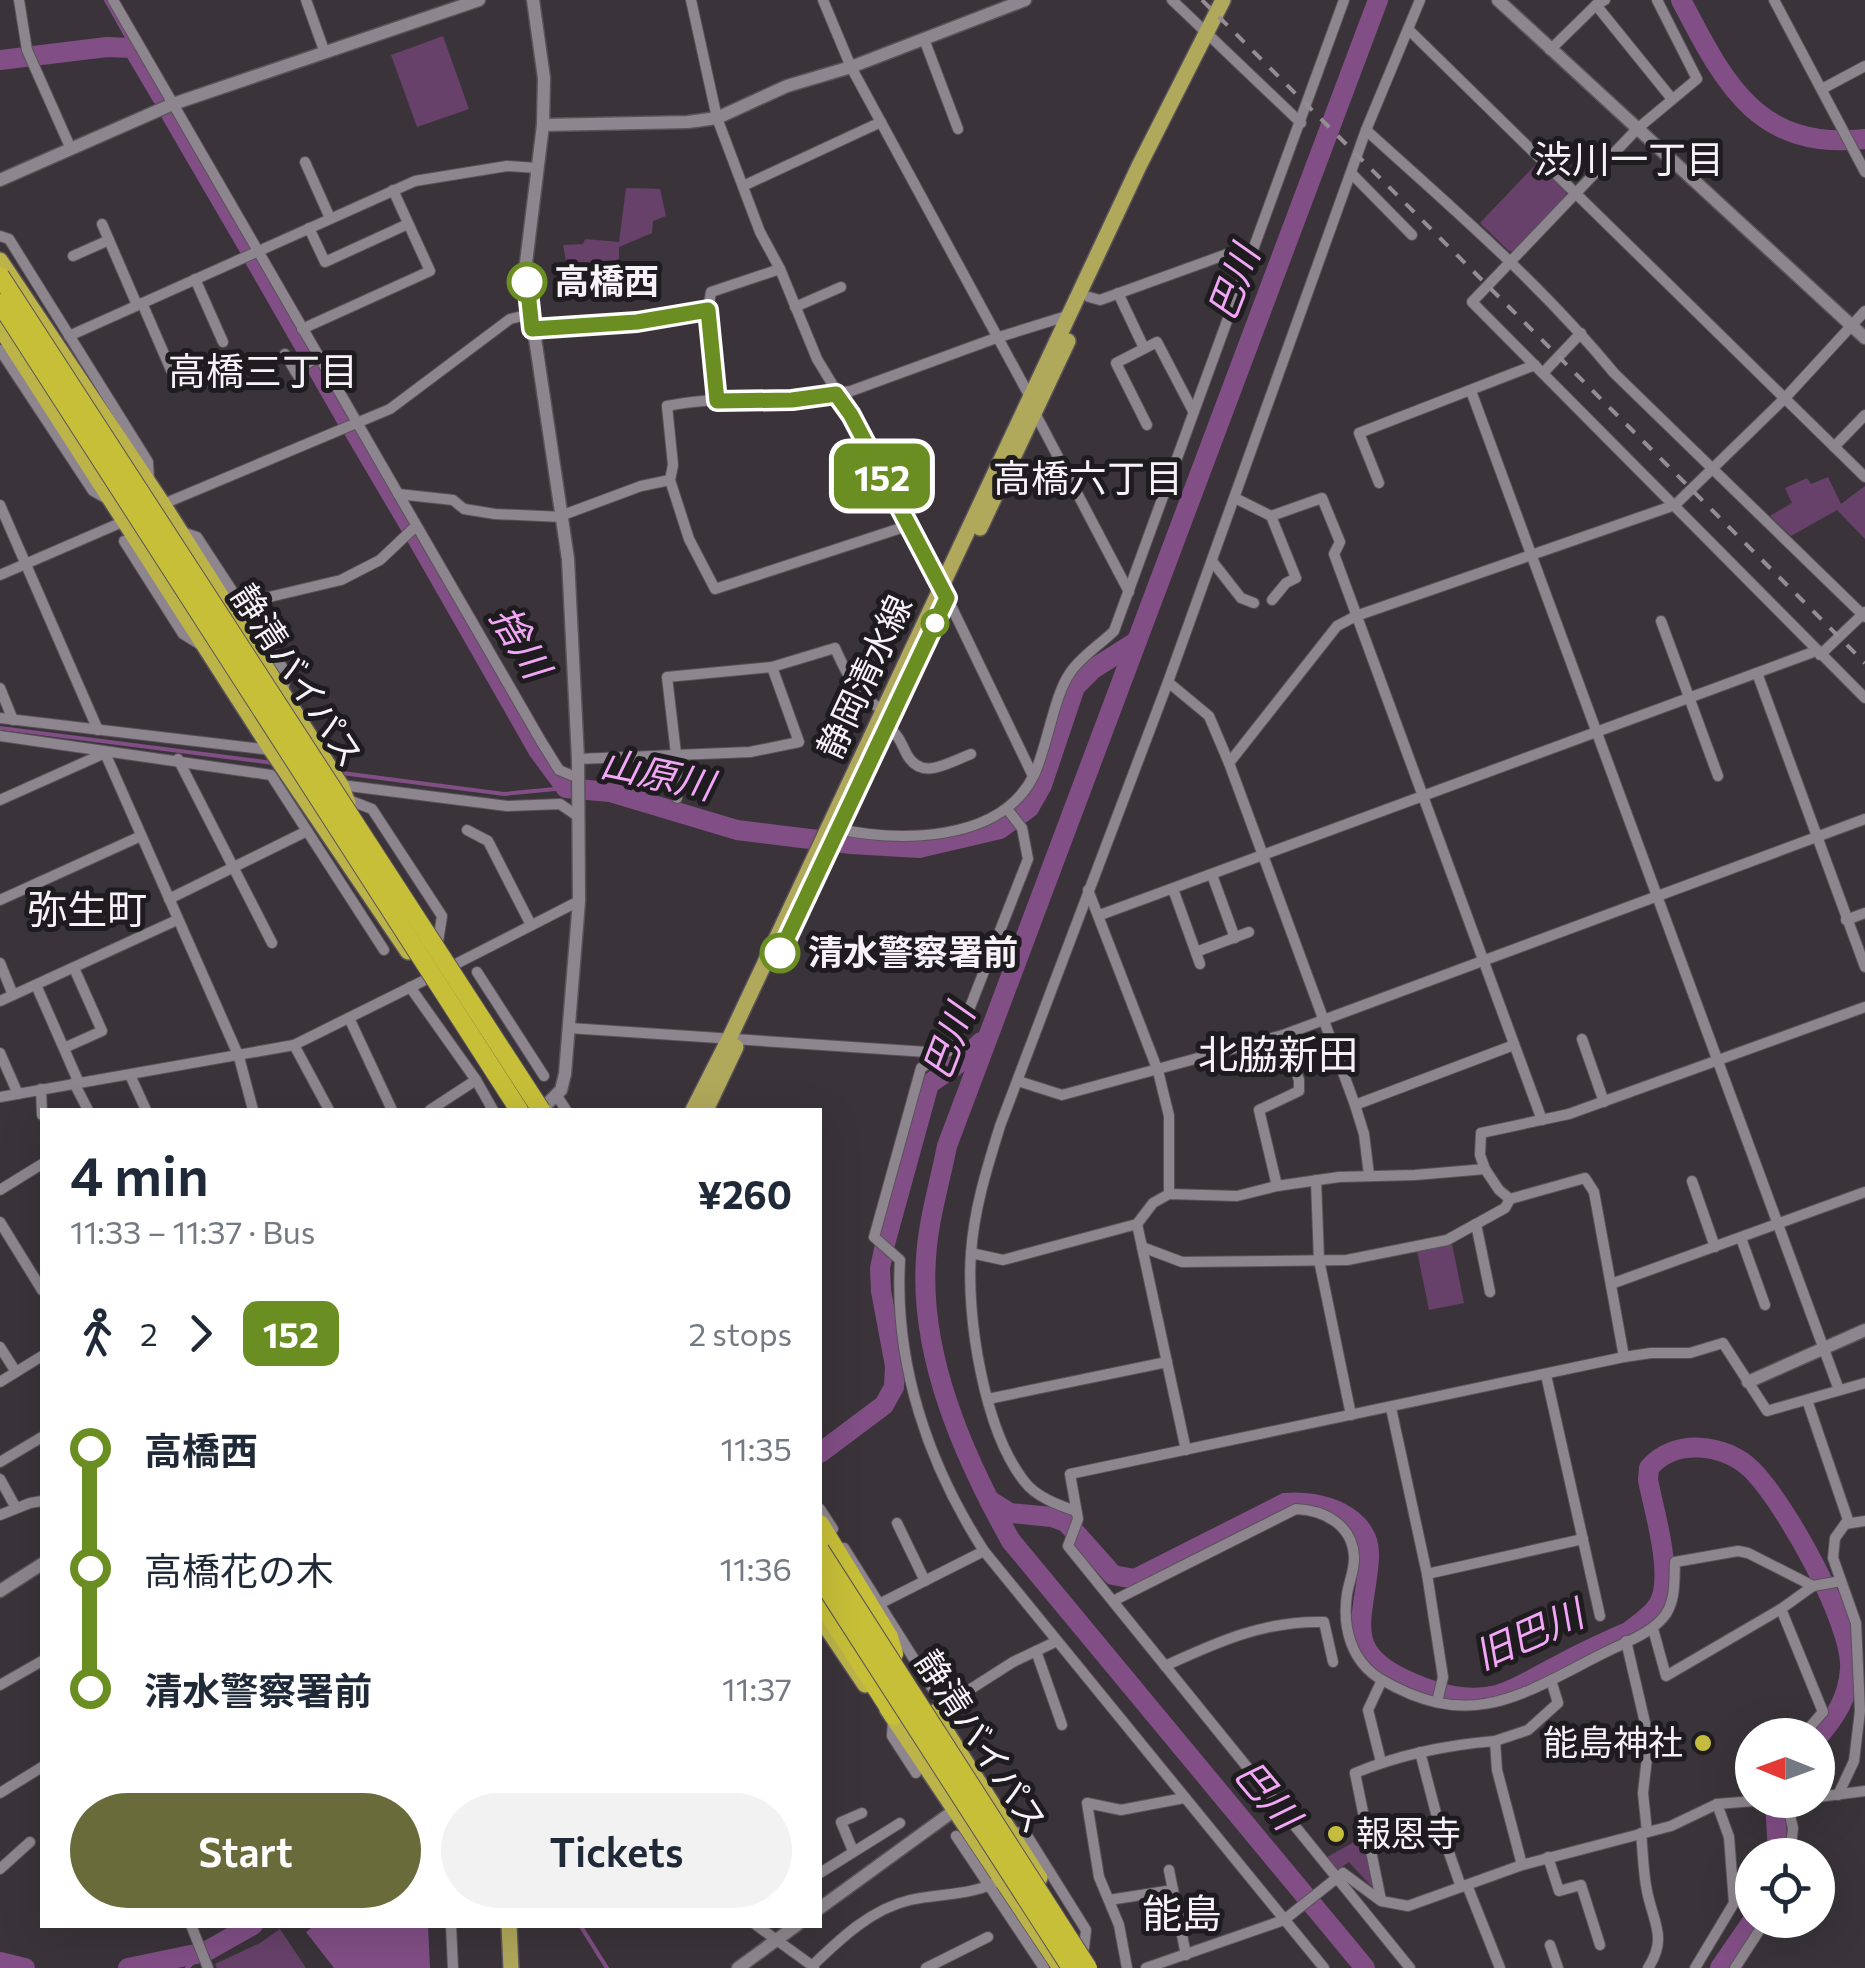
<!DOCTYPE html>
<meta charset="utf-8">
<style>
body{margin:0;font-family:Commissioner,"Noto Sans JP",sans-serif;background:#f2f2f3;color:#1f2937;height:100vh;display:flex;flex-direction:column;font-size:38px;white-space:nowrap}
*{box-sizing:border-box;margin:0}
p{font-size:32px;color:#747a83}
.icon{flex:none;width:55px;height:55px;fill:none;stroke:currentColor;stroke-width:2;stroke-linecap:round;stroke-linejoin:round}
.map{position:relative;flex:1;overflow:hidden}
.panel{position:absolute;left:40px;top:1108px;width:782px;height:820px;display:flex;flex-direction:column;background:#fff;border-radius:0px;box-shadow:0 10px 40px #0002}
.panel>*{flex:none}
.badge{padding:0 20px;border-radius:15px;font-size:35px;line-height:65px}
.needle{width:65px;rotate:271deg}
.controls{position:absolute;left:1735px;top:1718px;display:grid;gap:20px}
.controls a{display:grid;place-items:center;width:100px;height:100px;border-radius:50%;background:#fff;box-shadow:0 10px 40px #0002;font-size:50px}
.map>.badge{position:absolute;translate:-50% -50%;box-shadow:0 0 0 5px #fff}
.legs{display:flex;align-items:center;gap:15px;height:110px;padding:0 30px;font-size:32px}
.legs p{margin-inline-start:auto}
.overview{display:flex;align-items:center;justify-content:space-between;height:170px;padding:0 30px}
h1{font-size:55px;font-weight:600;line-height:75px}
.primary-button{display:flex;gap:20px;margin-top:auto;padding:20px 30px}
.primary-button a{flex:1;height:115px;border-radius:60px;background:#696b3a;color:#fff;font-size:40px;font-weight:600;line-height:115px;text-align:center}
.primary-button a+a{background:#f2f2f3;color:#1f2937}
ul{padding:0 30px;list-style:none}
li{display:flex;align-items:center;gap:35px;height:120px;font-size:38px}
li i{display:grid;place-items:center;width:15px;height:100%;margin:0 12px;background:currentColor}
li i::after{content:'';width:25px;height:25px;margin:-12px;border:8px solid;border-radius:50%;background:#fff}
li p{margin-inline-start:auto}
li:first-child i{background:linear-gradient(#0000 50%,currentColor 0)}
li:last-child i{background:linear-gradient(currentColor 50%,#0000 0)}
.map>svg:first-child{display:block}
.green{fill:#67416a}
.water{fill:#814e85}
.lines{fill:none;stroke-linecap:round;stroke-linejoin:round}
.stream{stroke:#814e85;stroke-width:4}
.river{stroke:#814e85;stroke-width:20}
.minor-casing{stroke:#595359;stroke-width:12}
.tertiary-casing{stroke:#595359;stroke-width:15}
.primary-casing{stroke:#595359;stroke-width:18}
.trunk-casing{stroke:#595359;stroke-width:18}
.motorway-casing{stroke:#595359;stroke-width:20}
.minor{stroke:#8e868e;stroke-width:10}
.tertiary{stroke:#8e868e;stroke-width:12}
.primary{stroke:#b0a85a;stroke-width:15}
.trunk{stroke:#bcb449;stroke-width:15}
.motorway{stroke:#c7bf38;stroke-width:18}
.rail{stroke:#948e94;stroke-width:4;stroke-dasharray:12 12;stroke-linecap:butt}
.motorway-bridge-casing{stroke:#595359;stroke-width:20;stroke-linecap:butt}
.motorway-bridge{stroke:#c7bf38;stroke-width:18}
.line-1-casing{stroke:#fff;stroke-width:22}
.line-1{stroke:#6b8e23;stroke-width:15}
.stop-1-dot{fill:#fff;stroke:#6b8e23;stroke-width:5}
.poi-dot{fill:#c4bc3e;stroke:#1f1c1f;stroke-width:4}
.labels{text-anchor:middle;stroke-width:10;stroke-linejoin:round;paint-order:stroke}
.stop-label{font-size:35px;font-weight:bold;fill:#f7f2f7;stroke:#1f1c1f;text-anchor:start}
.street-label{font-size:35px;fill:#f7f2f7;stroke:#1f1c1f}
.poi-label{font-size:35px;fill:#f7f2f7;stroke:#1f1c1f;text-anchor:end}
.neighbourhood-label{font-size:38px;fill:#f7f2f7;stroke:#1f1c1f}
.water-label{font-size:38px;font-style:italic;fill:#f2a7f6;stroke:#1f1c1f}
.quarter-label{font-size:40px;fill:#f7f2f7;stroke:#1f1c1f}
</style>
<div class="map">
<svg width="1865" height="1968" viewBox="0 0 1865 1968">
<rect width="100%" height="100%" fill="#3a343a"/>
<!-- green -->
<g class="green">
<path d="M443,36L469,109L417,127L391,55Z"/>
<path d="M1538,162L1566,190L1567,197L1514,252L1509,251L1480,223Z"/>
<path d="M626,188L660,189L666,216L653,221L652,233L619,247V263L567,266L563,245L583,244L585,239L619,242Z"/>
<path d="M1828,477L1841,504L1865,486V539L1837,510L1791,536L1770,516L1792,503L1785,488L1807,478L1811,484Z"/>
<path d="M1452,1244L1464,1303L1429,1310L1417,1251Z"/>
<path d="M1356,1841H1367L1375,1884L1371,1886L1349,1862L1337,1870L1327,1857Z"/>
<path d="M280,1929L306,1968H217L215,1964L260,1943Z"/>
</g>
<!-- water -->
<path class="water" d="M315,1925H428L430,1968H334L306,1932Z"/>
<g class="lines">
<!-- stream -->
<g class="stream">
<path d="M106,0L133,48"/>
<path d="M0,728L273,763"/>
<path d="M342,773L504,794L566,788"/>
<path d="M580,1925L607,1968"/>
<path d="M187,1968L202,1955"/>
</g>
<!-- river -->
<g class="river">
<path d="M1681,0C1724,82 1757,151 1865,139"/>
<path d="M0,60L107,47L133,48L162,97"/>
<path d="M171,114L249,248"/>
<path d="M254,258L348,422"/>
<path d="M354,431L410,526"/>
<path d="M413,531L538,750L566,788L610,792L737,830L851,844L919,848L1000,829L1029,808L1042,785L1075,687L1093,669L1134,643"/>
<path d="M820,1453L884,1405L894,1387L895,1366L881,1291L880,1268L886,1240L929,1084L962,1061L981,1042"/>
<path d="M989,1500L1010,1513L1052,1517L1066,1522L1113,1575L1135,1579L1285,1503C1319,1499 1372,1515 1369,1558C1365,1620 1338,1653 1415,1684C1441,1695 1469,1702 1497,1695C1519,1689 1538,1675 1559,1665C1581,1653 1605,1642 1628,1632C1638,1624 1651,1616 1658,1605C1675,1578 1654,1511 1648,1480L1649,1468C1674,1438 1725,1443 1752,1470C1785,1503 1853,1624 1850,1669C1848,1698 1836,1716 1818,1737"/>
<path d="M1775,1800L1778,1855"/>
<path d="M0,1962L25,1968"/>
<path d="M128,1968L205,1952L253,1925"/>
<path d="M1365,1968L1011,1541C964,1457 919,1356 926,1258C928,1221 940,1182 947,1146L1378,0"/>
<path d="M1720,1968L1753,1920"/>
</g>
<!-- minor casing -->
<g class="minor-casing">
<g id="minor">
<path d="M19,0L27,50L71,149"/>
<path d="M113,0L541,741L559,770L578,778"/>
<path d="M306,0L325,53"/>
<path d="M691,0L717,118L760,232L780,269L817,359L851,415L907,526L715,589L689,539L670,480L673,465L667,406C727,394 790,403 851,391L996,338L1070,315"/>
<path d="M823,0L851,67L1030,397L1035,413L1129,592"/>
<path d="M1172,0L1301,123"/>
<path d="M1657,0L1697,79L1637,129L1472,302L1865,698"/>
<path d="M1774,0L1865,172"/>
<path d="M1596,5L1672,99"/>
<path d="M1408,29L1865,477"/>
<path d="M924,39L958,129"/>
<path d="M1550,50L1596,5L1605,0"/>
<path d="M1822,89L1865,66"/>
<path d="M1366,130C1452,208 1540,283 1614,373L1865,617"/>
<path d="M305,162L330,218"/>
<path d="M1353,175L1412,235"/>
<path d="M743,186L881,122"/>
<path d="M102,224L137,305"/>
<path d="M309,228L325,262L408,224"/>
<path d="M0,236L9,239L148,462L149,479"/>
<path d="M73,256L109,240"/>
<path d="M195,279L223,342"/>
<path d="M1118,293L1144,348"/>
<path d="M1089,297L1100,300L1230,253L1251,255"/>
<path d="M142,303L171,370"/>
<path d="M795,307L841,287"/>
<path d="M302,329L430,271L393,190"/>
<path d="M533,329L637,323L708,310"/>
<path d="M69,336L415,181L507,166L538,168"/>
<path d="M0,350L93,491L109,500"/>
<path d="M285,354L303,384"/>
<path d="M295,371L318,357"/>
<path d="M1543,373L1581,333"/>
<path d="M1471,391L1839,1390"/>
<path d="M717,401L708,310L711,292L780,269"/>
<path d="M1147,425L1116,363L1157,342L1193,411"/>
<path d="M1834,447L1865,415"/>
<path d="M1379,483L1359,433L1535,365"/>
<path d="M398,494L453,500L464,509L495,514L563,517"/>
<path d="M1235,498L1271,516L1322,498L1340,542L1334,554L1542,1120"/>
<path d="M0,505L98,730"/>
<path d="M161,505L390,409L510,319L531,314"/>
<path d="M563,515L641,486L670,480"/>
<path d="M1271,516L1296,578L1286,583L1272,600"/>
<path d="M907,526L942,587L1033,776"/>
<path d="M182,532L197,537L286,673L283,692"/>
<path d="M124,541L183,634L204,647"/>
<path d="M1212,561L1241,598L1254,603"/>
<path d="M0,575L127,520"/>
<path d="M240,604L341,580L380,560L416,526"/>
<path d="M1661,621L1718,776"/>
<path d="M1820,655L1865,612"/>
<path d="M1757,673L1865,967"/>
<path d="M1168,682L1209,716L1229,763"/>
<path d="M0,688L13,720"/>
<path d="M0,718L271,750"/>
<path d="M887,726C897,733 901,742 906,753C921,782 947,763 971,754"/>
<path d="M0,736L271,775L384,950"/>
<path d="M178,759L272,943"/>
<path d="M578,759L750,752L799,742L772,667"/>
<path d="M341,785L507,806L560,804L579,817"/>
<path d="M677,798L676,754L667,677L772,667L835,648C847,675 856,695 883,710"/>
<path d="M346,799L372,809L442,916L437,948"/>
<path d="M0,800L105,753L239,1057L253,1110"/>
<path d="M1007,809L1022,828L1028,859L954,1048L921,1068L874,1237L900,1260C894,1364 928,1464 984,1551L1324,1968"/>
<path d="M833,828C897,842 1000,844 1034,775C1047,748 1054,695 1070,673C1080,657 1101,644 1114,631L1344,0"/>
<path d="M467,830L488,841L531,925"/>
<path d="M1212,875L1235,938"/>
<path d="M1173,889L1200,964"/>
<path d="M1088,890L1158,1071L1169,1116V1194"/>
<path d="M169,899L307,831"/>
<path d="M0,900L141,836"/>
<path d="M1100,915L1816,651"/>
<path d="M1846,920L1865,913"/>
<path d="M1196,952L1249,932"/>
<path d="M0,963L13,995"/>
<path d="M448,968L579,901"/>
<path d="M477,972L544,1076"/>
<path d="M36,985L79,1083"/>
<path d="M410,987L476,1080L493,1110"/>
<path d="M0,1001L177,920"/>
<path d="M349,1018L392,1110"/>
<path d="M569,1028L942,1053"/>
<path d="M1582,1039L1604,1102"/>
<path d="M294,1045L329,1110"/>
<path d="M64,1048L102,1031L74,968"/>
<path d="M0,1053L18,1094"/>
<path d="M130,1075L146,1110"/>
<path d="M1018,1081L1062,1095L1283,1035L1865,819"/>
<path d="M74,1083L88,1110"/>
<path d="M41,1089L42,1115"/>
<path d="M557,1096L566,1110"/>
<path d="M0,1097L294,1045L433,976"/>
<path d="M1355,1105L1514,1045"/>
<path d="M430,1110L476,1080"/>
<path d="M1485,1169L1499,1190L1510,1199"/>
<path d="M1369,1175L1364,1134L1355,1105L1229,763L1337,626L1356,616L1675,505L1785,398L1865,311"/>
<path d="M1316,1180L1319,1260L1351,1415"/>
<path d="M1692,1181L1715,1247"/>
<path d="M1277,1186L1259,1110L1299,1091V1080L1283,1035"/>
<path d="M0,1190L42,1164"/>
<path d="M0,1222L42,1290"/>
<path d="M1476,1224L1490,1292"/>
<path d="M1741,1238L1765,1305"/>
<path d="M1142,1247L1182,1262L1347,1260L1447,1240L1505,1208L1510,1199L1585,1178L1594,1192L1624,1357"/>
<path d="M971,1253L1003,1260L1137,1224"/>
<path d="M1611,1284L1865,1192"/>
<path d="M0,1347L16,1372"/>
<path d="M1546,1375L1600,1616"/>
<path d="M0,1382L42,1356"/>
<path d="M988,1399L1167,1362"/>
<path d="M1807,1400L1848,1520L1835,1538L1833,1558L1856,1623L1860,1711L1854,1761L1838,1795"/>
<path d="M1391,1408L1427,1574L1443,1677L1437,1702"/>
<path d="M1186,1450L1137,1224L1153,1203L1169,1194L1237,1196L1277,1186L1339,1177L1415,1175L1485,1169L1480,1155L1481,1133L1569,1114L1865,1007"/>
<path d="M0,1462L42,1437"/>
<path d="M0,1479L16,1508"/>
<path d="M820,1509L833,1529"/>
<path d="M1076,1511C1058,1505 1036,1497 1024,1481C984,1430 966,1316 971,1253C974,1209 987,1168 1000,1126L1168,682L1366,130L1420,0"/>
<path d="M0,1515L30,1503L42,1501"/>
<path d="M897,1523L925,1581"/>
<path d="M1845,1524L1865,1521"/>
<path d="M844,1548L948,1713L945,1729"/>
<path d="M1427,1574L1583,1539"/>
<path d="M1113,1601L1296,1509C1323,1510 1352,1524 1354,1556C1355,1569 1349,1581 1347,1594C1342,1627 1351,1662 1382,1680C1472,1732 1521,1695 1602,1654C1623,1643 1652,1634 1666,1614C1676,1598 1674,1580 1675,1562L1738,1551L1748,1553L1813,1586"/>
<path d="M881,1603L984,1551"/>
<path d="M1781,1609L1823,1712L1803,1735"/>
<path d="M1653,1629L1666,1676L1781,1609L1813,1586L1841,1581"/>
<path d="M1626,1641L1649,1740L1643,1793L1647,1832"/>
<path d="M1036,1651L1062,1725"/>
<path d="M1165,1666C1217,1642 1266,1620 1324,1622L1333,1662"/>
<path d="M0,1685L42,1661"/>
<path d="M944,1706L1013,1662L1055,1642"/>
<path d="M893,1721L892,1736L916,1773"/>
<path d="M1592,1738L1647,1730"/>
<path d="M1495,1741L1528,1730L1558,1703L1551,1680"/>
<path d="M1420,1752L1438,1821L1461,1887"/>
<path d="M1381,1762L1368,1710L1382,1680"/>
<path d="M0,1793L42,1767"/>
<path d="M1818,1797L1865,1791"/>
<path d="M1786,1800L1793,1828L1790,1855"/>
<path d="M1011,1831L1026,1834L1086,1930L1084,1948"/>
<path d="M1641,1833C1643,1852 1643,1872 1647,1891C1653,1922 1668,1938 1648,1968"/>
<path d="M956,1836L1044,1968"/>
<path d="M853,1851L841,1822L862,1813"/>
<path d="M1548,1857L1559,1891L1581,1885L1600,1945"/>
<path d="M0,1869L30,1842"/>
<path d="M1169,1870L1186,1955"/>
<path d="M820,1873L900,1823"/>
<path d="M1467,1885L1500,1968"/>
<path d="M1109,1900L1173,1890"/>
<path d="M1381,1900L1355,1773C1401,1754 1446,1745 1495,1741L1497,1770L1522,1865"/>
<path d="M191,1925L208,1968"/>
<path d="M451,1925L453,1968"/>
<path d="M756,1925L814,1967"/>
<path d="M1550,1945L1558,1968"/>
<path d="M812,1966C840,1939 871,1909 910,1900C942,1893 974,1896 1002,1879"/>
<path d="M926,1968L988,1937"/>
<path d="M1127,1968L1119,1925L1099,1877L1087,1803L1121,1810L1184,1798"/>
<path d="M1146,1968L1284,1920L1343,1873L1381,1901L1408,1906L1522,1865L1671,1826L1717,1804L1766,1800"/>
<path d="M1410,1968L1068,1546L1078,1519L1070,1474L1624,1357L1651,1353H1690L1723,1343L1767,1411L1865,1383"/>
<path d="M1695,1968L1734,1903L1729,1837L1717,1804"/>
<path d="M1735,1968L1766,1920"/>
</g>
</g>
<!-- tertiary casing -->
<g class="tertiary-casing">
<g id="tertiary">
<path d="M533,0L544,78L543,125L525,271L568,559L578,759L579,901L565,1074L561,1090L541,1110"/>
<path d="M1498,0L1865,338"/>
<path d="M543,125L688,122L717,118L787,86L851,67L1025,0"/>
<path d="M0,180L173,104L479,0"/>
<path d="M1748,1382L1865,1330"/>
<path d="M0,1591L42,1564"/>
<path d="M820,1908L959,1807"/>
<path d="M738,1968L797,1925"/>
</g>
</g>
<!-- primary casing -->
<g class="primary-casing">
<g id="primary">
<path d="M980,528L1068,341"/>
<path d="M818,872L861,779"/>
<path d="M693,1110L730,1037L1139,166L1223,0"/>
<path d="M706,1110L736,1047"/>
<path d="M509,1925L511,1968"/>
</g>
</g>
<!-- trunk casing -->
<g class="trunk-casing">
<g id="trunk">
<path d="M0,260L163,504L341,785L348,803"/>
<path d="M0,328L271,750L408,952"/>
<path d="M820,1618L865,1685"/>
<path d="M887,1709L1060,1968"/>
<path d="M934,1712L1040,1878"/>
</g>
</g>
<!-- motorway casing -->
<g class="motorway-casing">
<g id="motorway">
<path d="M820,1524L889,1637L894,1654"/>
<path d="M820,1601L894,1716"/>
</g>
</g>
<!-- minor -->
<use href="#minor" class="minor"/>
<!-- tertiary -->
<use href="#tertiary" class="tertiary"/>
<!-- primary -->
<use href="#primary" class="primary"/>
<!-- trunk -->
<use href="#trunk" class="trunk"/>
<!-- motorway -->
<use href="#motorway" class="motorway"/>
<!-- rail -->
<path class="rail" d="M1202,0L1865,663"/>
<!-- motorway-bridge casing -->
<g class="motorway-bridge-casing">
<g id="motorway-bridge">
<path d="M0,276L541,1110"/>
<path d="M0,303L519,1110"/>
<path d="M820,1550L1088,1968"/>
<path d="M820,1578L1071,1968"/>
</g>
</g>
<!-- motorway-bridge -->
<use href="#motorway-bridge" class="motorway-bridge"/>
</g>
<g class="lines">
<!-- line-1 casing -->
<g class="line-1-casing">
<path id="line-1" d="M527,282L532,329L637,322L708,310L717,401L792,400L836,394L851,415L947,598L780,953"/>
</g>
<!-- line-1 -->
<use href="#line-1" class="line-1"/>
</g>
<!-- markers -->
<g class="stop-1-dot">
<circle cx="527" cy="282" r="18"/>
<circle cx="935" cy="623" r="12"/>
<circle cx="780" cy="953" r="18"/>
</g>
<g class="poi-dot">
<circle cx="1703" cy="1743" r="10"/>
<circle cx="1336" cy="1834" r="10"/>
</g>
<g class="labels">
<!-- stop labels -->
<g class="stop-label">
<text x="554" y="294">高橋西</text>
<text x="808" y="965">清水警察署前</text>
</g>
<!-- street labels -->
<g class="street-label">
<text transform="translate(297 676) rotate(57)" y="12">静清バイパス</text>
<text transform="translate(865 677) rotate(-65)" y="12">静岡清水線</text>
<text transform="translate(981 1742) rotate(57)" y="12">静清バイパス</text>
</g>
<!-- poi labels -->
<g class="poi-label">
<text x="1683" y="1755">能島神社</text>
<text x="1356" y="1846" text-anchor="start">報恩寺</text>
</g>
<!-- neighbourhood labels -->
<g class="neighbourhood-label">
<text x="1629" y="173">渋川一丁目</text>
<text x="263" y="385">高橋三丁目</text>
<text x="1088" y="492">高橋六丁目</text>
</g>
<!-- water labels -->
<g class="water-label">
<text transform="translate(1234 283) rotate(-69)" y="13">巴川</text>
<text transform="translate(520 642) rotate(59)" y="13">捨川</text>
<text transform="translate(657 775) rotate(12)" y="13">山原川</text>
<text transform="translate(949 1042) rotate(-69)" y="13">巴川</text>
<text transform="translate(1529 1635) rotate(-24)" y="13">旧巴川</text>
<text transform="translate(1267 1795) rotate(50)" y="13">巴川</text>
</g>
<!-- quarter labels -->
<g class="quarter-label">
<text x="87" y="924">弥生町</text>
<text x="1278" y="1069">北脇新田</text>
<text x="1182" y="1928">能島</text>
</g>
</g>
</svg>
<div class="controls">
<a><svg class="needle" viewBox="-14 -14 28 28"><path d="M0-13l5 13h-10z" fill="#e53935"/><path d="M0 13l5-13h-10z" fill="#747a83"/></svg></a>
<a><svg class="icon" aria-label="locate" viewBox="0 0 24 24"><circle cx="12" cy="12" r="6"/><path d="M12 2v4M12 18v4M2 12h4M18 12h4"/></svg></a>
</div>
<b class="badge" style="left:882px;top:476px;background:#6b8e23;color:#fff">152</b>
<section class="panel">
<div class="overview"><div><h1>4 min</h1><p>11:33 – 11:37 · Bus</p></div><b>¥260</b></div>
<div class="legs"><svg class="icon" aria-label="walk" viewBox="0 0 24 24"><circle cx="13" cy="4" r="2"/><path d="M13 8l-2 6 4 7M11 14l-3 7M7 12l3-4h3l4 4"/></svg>2<svg class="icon" aria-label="forward" viewBox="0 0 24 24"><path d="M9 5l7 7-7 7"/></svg><b class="badge" style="background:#6b8e23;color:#fff">152</b><p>2 stops</p></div>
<ul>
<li><i style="color:#6b8e23"></i><b>高橋西</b><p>11:35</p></li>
<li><i style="color:#6b8e23"></i><span>高橋花の木</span><p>11:36</p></li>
<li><i style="color:#6b8e23"></i><b>清水警察署前</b><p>11:37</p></li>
</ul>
<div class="primary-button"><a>Start</a><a>Tickets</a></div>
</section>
</div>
